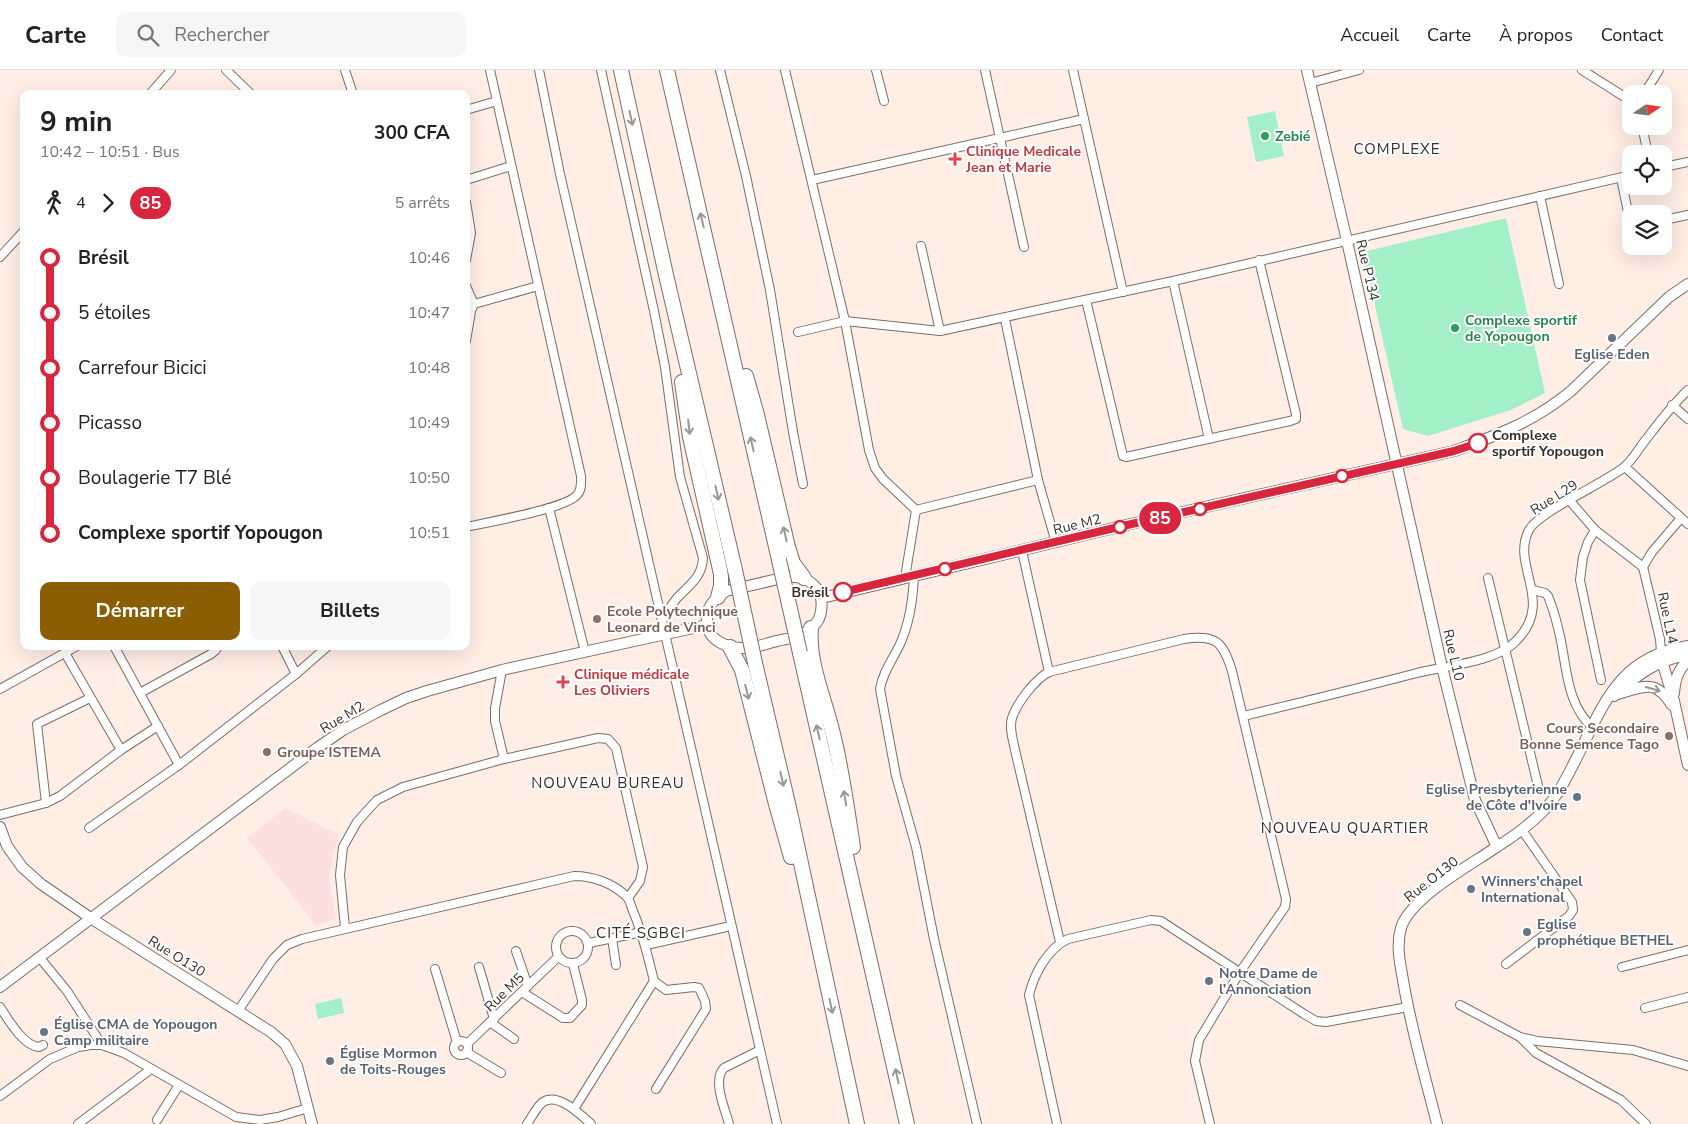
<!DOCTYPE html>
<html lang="fr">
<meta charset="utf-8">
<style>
body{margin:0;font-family:"Nunito Sans",sans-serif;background:#f6f6f6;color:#222;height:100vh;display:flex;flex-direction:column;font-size:19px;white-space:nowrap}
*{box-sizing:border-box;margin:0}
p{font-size:16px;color:#767676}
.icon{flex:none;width:28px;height:28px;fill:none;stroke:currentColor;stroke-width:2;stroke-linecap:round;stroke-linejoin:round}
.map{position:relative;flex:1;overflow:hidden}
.panel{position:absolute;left:20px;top:20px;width:450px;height:560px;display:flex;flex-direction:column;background:#fff;border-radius:10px;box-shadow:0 5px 20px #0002}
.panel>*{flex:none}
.badge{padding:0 10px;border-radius:16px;font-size:18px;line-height:32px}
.needle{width:32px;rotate:77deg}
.tools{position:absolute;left:1622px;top:15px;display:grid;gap:10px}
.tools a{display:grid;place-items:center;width:50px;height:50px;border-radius:10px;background:#fff;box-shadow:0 5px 20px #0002;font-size:25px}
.map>.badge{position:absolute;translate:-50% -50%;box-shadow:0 0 0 2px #fff}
.legs{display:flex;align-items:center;gap:8px;height:55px;padding:0 20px;font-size:16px}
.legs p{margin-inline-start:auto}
.head{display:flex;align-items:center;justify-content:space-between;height:85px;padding:0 20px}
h1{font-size:28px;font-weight:700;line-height:38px}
.button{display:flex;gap:10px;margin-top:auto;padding:10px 20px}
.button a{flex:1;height:58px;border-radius:10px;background:#8c5e04;color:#fff;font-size:20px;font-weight:700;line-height:58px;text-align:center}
.button a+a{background:#f6f6f6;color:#222}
ul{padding:0 20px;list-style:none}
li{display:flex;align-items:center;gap:18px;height:55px;font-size:19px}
li i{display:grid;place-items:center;width:8px;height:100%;margin:0 6px;background:currentColor}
li i::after{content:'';width:12px;height:12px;margin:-6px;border:4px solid;border-radius:50%;background:#fff}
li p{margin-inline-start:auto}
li:first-child i{background:linear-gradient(#0000 50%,currentColor 0)}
li:last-child i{background:linear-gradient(currentColor 50%,#0000 0)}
header{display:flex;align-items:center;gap:30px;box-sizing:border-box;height:70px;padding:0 25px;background:#fff;border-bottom:1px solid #e0e0e0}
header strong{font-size:24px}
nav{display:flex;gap:28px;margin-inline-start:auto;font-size:18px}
.search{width:350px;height:45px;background:#f6f6f6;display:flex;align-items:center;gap:12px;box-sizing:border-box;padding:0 18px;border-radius:10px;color:#767676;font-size:19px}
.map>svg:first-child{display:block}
.education{fill:#fce0e0}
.green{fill:#a3efc8}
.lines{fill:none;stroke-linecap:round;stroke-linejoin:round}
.street-casing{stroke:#7d6d64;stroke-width:10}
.secondary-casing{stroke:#7d6d64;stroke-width:12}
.highway-casing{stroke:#7d6d64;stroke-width:16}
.street{stroke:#fff;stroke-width:8}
.secondary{stroke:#fff;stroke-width:10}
.highway{stroke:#fff;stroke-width:14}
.highway-bridge-casing{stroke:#7d6d64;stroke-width:16;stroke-linecap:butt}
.highway-bridge{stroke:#fff;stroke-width:14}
.oneway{stroke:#9a9694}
.line-1-casing{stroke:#fff;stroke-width:11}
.line-1{stroke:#d7263d;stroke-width:8}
.leisure-dot{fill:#2e9e5b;stroke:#fff;stroke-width:2}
.health-dot{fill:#e0444e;stroke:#fff;stroke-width:2}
.worship-dot{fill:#6b7280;stroke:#fff;stroke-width:2}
.stop-1-dot{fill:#fff;stroke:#d7263d;stroke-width:2.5}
.education-dot{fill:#8d6e63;stroke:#fff;stroke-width:2}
.labels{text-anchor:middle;stroke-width:4;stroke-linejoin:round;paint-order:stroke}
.leisure-label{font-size:14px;font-weight:bold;fill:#27864d;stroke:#fff;text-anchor:start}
.health-label{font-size:14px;font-weight:bold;fill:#be3a42;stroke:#fff;text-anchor:start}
.street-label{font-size:14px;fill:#342d29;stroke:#fff}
.worship-label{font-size:14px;font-weight:bold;fill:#5b616d;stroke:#fff;text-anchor:start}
.stop-label{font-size:14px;font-weight:bold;fill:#342d29;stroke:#fff;text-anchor:start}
.education-label{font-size:14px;font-weight:bold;fill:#785e54;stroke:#fff;text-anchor:start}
.neighbourhood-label{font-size:15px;letter-spacing:1px;fill:#342d29;stroke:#fff}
</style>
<header>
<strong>Carte</strong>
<div class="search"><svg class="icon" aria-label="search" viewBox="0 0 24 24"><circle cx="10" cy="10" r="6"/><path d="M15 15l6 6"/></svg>Rechercher</div>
<nav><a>Accueil</a><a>Carte</a><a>À propos</a><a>Contact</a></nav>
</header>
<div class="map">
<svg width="1688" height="1054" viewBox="0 0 1688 1054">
<rect width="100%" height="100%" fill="#feeee6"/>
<!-- education -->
<path class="education" d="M285,738L340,765L333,784L330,802V816L336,849L316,855L247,768Z"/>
<!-- green -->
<g class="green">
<path d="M1275,41L1284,86L1256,92L1247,47Z"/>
<path d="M1506,148L1545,323L1511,340L1428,366L1403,359L1363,182Z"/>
<path d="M341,928L344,943L318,949L315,934Z"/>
</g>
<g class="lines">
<!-- street casing -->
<g class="street-casing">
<g id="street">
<path d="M226,0L251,24"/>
<path d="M345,0L353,24"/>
<path d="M539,0L560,104L777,1054"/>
<path d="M601,0L654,241L665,297L680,407L703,488C702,508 689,515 677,528C671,535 666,544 662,552"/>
<path d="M720,0L746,106L770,220L793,362L803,414"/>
<path d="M785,0L845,251L869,380L875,398L883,409L916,440"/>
<path d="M876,0L884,31"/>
<path d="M985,0L1024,177"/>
<path d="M1073,0L1123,222"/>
<path d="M1582,0L1631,31"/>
<path d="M1310,13L1359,0"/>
<path d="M150,24L171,0"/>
<path d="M1644,24L1659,0"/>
<path d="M466,40L497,31"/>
<path d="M1642,56L1648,84"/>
<path d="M1664,97L1688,92"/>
<path d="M1621,108L1628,142L1631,147"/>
<path d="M466,110L511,96"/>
<path d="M812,110L1084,49"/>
<path d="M1540,126L1559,214"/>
<path d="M466,132L471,163L466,190"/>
<path d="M1664,150L1688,145"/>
<path d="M921,176L940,261"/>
<path d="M0,187L24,161"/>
<path d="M1173,211L1209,369"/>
<path d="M466,216L474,234"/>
<path d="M1086,230L1123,386L1126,387L1290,351L1296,349V344L1259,190"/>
<path d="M1005,249L1038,410L1056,473"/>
<path d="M798,262L845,251L940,261L1173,211L1631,105"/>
<path d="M466,271L471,241L474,234L538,216"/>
<path d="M1672,335L1688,349"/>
<path d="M1625,397L1688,454"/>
<path d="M1570,431L1595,460L1643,497"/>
<path d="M549,438L585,582"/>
<path d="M916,440L1038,410"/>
<path d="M466,457C488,452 565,439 577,425C582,420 581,413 581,406L490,0"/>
<path d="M1595,460L1588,472L1583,487L1580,510L1601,610"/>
<path d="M1022,481L1049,602"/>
<path d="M914,506C913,528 910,551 901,572C894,588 883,601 880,619L896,706L916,777L934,869L977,1054"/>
<path d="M905,508L916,440"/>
<path d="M1488,508L1539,720"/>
<path d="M1533,520L1545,523L1548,526C1554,541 1558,556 1561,571C1567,602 1568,636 1593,658"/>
<path d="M114,576L179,695"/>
<path d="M282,576L296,604"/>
<path d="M1661,582L1660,569L1643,497L1652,482L1681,448"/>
<path d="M65,583L121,680"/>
<path d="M502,600L495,638V651L504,689"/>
<path d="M0,619L77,576"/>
<path d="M140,623L211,584L216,580V576"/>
<path d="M1244,646C1302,632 1359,618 1417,603C1444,596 1497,592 1516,571C1556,531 1510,496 1529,460C1539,442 1602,414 1623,398C1631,392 1638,380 1644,372C1658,354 1671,336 1688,320"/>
<path d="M46,733L37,654L90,628"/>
<path d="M0,745L46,733L60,726L121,680L158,656"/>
<path d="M89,758L179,695L296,604L328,576"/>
<path d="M345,858L340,805L343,777L357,752L377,730L403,717L504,689L598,668L608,669L616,678L643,797L640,811L628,828"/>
<circle cx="572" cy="877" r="16"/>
<path d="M612,868L616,895"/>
<path d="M1060,872L1015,680C1013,670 1009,658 1012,648C1017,633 1035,609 1049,602L1184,569C1216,564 1223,572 1232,601L1286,829L1285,837L1240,902L1199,970L1195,991L1210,1054"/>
<path d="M589,873L642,862"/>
<path d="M646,875L731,856"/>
<path d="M516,881L528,916"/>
<path d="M40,888L67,921L102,975"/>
<path d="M1506,894L1569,846L1573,840L1572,832L1522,760"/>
<path d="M479,897L494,949"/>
<path d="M1622,897L1688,880"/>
<path d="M435,899L457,972"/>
<path d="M654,911L666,920L694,917L699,918L705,931L706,939L656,1019"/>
<path d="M522,922L563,948H570L582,935V930L573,894"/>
<path d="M1460,935L1520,967L1537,971L1633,980L1688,996"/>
<path d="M0,937C8,949 23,976 39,977L43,975"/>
<path d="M1645,938L1688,927"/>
<path d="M238,941L273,889L287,875L302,869L574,806C593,806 613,813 627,827C630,830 631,837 633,841C643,864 648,887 654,911L574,1039"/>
<path d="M490,952L514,969"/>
<path d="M1520,967L1536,983L1621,1030L1646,1054"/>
<circle cx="461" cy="978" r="7"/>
<path d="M467,974L558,887"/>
<path d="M466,982L501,1003"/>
<path d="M0,1026L50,989L78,977L91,975H102L124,983L236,1047L260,1050L278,1047L308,1038"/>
<path d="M157,1050L179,1015"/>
<path d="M78,1054L151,999"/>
<path d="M527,1054C532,1047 537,1036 543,1032C558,1022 581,1045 591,1054"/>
<path d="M729,1054C725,1039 712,1010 724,998L760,980"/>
<path d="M1057,1054L1029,925C1034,904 1048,878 1068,869L1151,850L1161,851L1304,944L1316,951L1326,952L1408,937"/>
</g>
</g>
<!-- secondary casing -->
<g class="secondary-casing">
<g id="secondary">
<path d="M1307,0L1347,171L1442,597L1475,730L1497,777"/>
<path d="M787,507C808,505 825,518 821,541C820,552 812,559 803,564C795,568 785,569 777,571C767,573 756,578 747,578C730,579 707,572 707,551C706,537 714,529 726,521Z"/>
<path d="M822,528L1139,452L1454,381C1498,365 1535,351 1571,321L1669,227L1688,214"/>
<path d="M1661,582L1662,591L1674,631L1688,695"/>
<path d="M1674,623C1675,609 1678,600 1688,590"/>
<path d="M1618,624C1643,617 1655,608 1672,635"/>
<path d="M1614,626C1637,605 1656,590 1688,585"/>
<path d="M0,757L7,776L22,797L41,814L92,849L271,962L285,974L297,996L312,1054"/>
<path d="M0,917L317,678L343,660L381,640L406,628L427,621L502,600L707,555"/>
<path d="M1437,1054C1425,1006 1411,959 1403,910C1400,893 1396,875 1401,858C1410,828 1469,796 1495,778C1513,767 1531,754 1545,739C1557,727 1564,712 1572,697C1602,640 1615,587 1688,576"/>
</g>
</g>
<!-- highway casing -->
<g class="highway-casing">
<g id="highway">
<path d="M621,0L666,205L735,500"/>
<path d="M667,0L779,490"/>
<path d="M746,306L757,345L788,477L793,493L804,508"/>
<path d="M682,312L690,367L721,504V516L718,527"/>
<path d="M811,558C808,592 824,627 832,660C842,698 847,738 853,777"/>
<path d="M730,577L742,600L776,734L791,787"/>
<path d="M800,583L907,1054"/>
<path d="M755,593L790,742L857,1054"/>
</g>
</g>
<!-- street -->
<use href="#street" class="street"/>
<!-- secondary -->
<use href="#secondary" class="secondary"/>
<!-- highway -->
<use href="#highway" class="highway"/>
<!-- highway-bridge casing -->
<g class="highway-bridge-casing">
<g id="highway-bridge">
<path d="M779,490L800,583"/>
<path d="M735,500L755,593"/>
</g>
</g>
<!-- highway-bridge -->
<use href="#highway-bridge" class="highway-bridge"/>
</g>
<!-- one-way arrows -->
<defs><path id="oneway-shaft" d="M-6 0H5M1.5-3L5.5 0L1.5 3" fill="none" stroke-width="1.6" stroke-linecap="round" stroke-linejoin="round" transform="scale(1.25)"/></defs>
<g class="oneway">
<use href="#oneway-shaft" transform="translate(631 48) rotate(78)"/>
<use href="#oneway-shaft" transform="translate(702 150) rotate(-103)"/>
<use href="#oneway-shaft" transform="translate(689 357) rotate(84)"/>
<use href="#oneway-shaft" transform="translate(752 374) rotate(-103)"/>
<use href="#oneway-shaft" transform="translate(717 423) rotate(77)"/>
<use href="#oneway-shaft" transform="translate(785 464) rotate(-103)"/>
<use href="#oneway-shaft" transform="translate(1653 619) rotate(15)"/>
<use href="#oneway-shaft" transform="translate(747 622) rotate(76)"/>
<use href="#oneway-shaft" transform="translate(818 662) rotate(-103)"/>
<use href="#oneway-shaft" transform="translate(782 709) rotate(77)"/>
<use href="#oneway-shaft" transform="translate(845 728) rotate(-99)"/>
<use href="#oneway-shaft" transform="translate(831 936) rotate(78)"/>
<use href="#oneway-shaft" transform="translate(897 1006) rotate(-102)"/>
</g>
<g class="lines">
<!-- line-1 casing -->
<g class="line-1-casing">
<path id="line-1" d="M843,522L1140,452L1454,381L1478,373"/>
</g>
<!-- line-1 -->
<use href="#line-1" class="line-1"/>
</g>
<!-- markers -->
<g class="leisure-dot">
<circle cx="1265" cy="66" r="5"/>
<circle cx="1455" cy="258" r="5"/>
</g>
<g class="health-dot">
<path d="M952.5 81.5h5v5h5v5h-5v5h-5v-5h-5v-5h5z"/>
<path d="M560.5 604.5h5v5h5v5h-5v5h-5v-5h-5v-5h5z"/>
</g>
<g class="worship-dot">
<circle cx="1612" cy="268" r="5"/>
<circle cx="1577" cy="727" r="5"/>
<circle cx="1471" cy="819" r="5"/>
<circle cx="1527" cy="862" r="5"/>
<circle cx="1209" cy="911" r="5"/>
<circle cx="44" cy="962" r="5"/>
<circle cx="330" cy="991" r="5"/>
</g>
<g class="stop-1-dot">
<circle cx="1478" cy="373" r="9"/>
<circle cx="1342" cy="406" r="6"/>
<circle cx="1200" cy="439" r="6"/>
<circle cx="1120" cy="457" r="6"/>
<circle cx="945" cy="499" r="6"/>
<circle cx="843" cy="522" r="9"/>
</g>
<g class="education-dot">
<circle cx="597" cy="549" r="5"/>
<circle cx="1669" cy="666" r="5"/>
<circle cx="267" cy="682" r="5"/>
</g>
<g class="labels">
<!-- leisure labels -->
<g class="leisure-label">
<text x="1275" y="71">Zebié</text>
<text x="1465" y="255">Complexe sportif<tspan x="1465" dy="16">de Yopougon</tspan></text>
</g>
<!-- health labels -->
<g class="health-label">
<text x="966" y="86">Clinique Medicale<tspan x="966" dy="16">Jean et Marie</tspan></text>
<text x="574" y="609">Clinique médicale<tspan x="574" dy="16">Les Oliviers</tspan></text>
</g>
<!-- street labels -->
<g class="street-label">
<text transform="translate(1368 200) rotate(77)" y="5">Rue P134</text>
<text transform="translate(1554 427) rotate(-32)" y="5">Rue L29</text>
<text transform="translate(1077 454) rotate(-14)" y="5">Rue M2</text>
<text transform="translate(1668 548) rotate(78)" y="5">Rue L14</text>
<text transform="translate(1454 585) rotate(77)" y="5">Rue L10</text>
<text transform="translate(342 647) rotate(-31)" y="5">Rue M2</text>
<text transform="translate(1431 809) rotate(-38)" y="5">Rue O130</text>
<text transform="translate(177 886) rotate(32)" y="5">Rue O130</text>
<text transform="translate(504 922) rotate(-44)" y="5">Rue M5</text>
</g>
<!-- worship labels -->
<g class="worship-label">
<text x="1612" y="289" text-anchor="middle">Eglise Eden</text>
<text x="1567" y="724" text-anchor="end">Eglise Presbyterienne<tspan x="1567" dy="16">de Côte d'Ivoire</tspan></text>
<text x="1481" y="816">Winners'chapel<tspan x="1481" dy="16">International</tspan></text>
<text x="1537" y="859">Eglise<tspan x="1537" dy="16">prophétique BETHEL</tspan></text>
<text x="1219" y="908">Notre Dame de<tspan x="1219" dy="16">l’Annonciation</tspan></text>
<text x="54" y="959">Église CMA de Yopougon<tspan x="54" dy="16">Camp militaire</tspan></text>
<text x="340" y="988">Église Mormon<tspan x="340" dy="16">de Toits-Rouges</tspan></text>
</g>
<!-- stop labels -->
<g class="stop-label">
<text x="1492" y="370">Complexe<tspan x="1492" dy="16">sportif Yopougon</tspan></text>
<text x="829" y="527" text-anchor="end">Brésil</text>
</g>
<!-- education labels -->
<g class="education-label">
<text x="607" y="546">Ecole Polytechnique<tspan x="607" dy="16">Leonard de Vinci</tspan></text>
<text x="1659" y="663" text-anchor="end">Cours Secondaire<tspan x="1659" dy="16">Bonne Semence Tago</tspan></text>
<text x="277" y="687">Groupe ISTEMA</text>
</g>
<!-- neighbourhood labels -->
<g class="neighbourhood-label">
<text x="1397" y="84">COMPLEXE</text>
<text x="608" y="718">NOUVEAU BUREAU</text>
<text x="1345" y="763">NOUVEAU QUARTIER</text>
<text x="641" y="868">CITÉ SGBCI</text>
</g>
</g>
</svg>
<div class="tools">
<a><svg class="needle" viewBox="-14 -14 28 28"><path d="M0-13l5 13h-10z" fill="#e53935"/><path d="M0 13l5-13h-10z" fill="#767676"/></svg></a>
<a><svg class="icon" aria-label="locate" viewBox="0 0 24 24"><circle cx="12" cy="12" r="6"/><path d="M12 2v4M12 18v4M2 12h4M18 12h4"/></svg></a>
<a><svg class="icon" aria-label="layers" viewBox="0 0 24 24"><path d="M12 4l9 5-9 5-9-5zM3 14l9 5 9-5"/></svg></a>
</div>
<b class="badge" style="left:1160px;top:448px;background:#d7263d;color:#fff">85</b>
<section class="panel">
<div class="head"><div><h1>9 min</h1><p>10:42 – 10:51 · Bus</p></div><b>300 CFA</b></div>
<div class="legs"><svg class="icon" aria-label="walk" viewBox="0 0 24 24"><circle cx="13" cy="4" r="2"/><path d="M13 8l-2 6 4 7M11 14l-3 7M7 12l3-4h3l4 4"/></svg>4<svg class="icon" aria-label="forward" viewBox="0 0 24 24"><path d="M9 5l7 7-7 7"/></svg><b class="badge" style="background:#d7263d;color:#fff">85</b><p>5 arrêts</p></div>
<ul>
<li><i style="color:#d7263d"></i><b>Brésil</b><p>10:46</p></li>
<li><i style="color:#d7263d"></i><span>5 étoiles</span><p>10:47</p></li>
<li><i style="color:#d7263d"></i><span>Carrefour Bicici</span><p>10:48</p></li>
<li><i style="color:#d7263d"></i><span>Picasso</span><p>10:49</p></li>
<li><i style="color:#d7263d"></i><span>Boulagerie T7 Blé</span><p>10:50</p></li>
<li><i style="color:#d7263d"></i><b>Complexe sportif Yopougon</b><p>10:51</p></li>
</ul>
<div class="button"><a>Démarrer</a><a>Billets</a></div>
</section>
</div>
